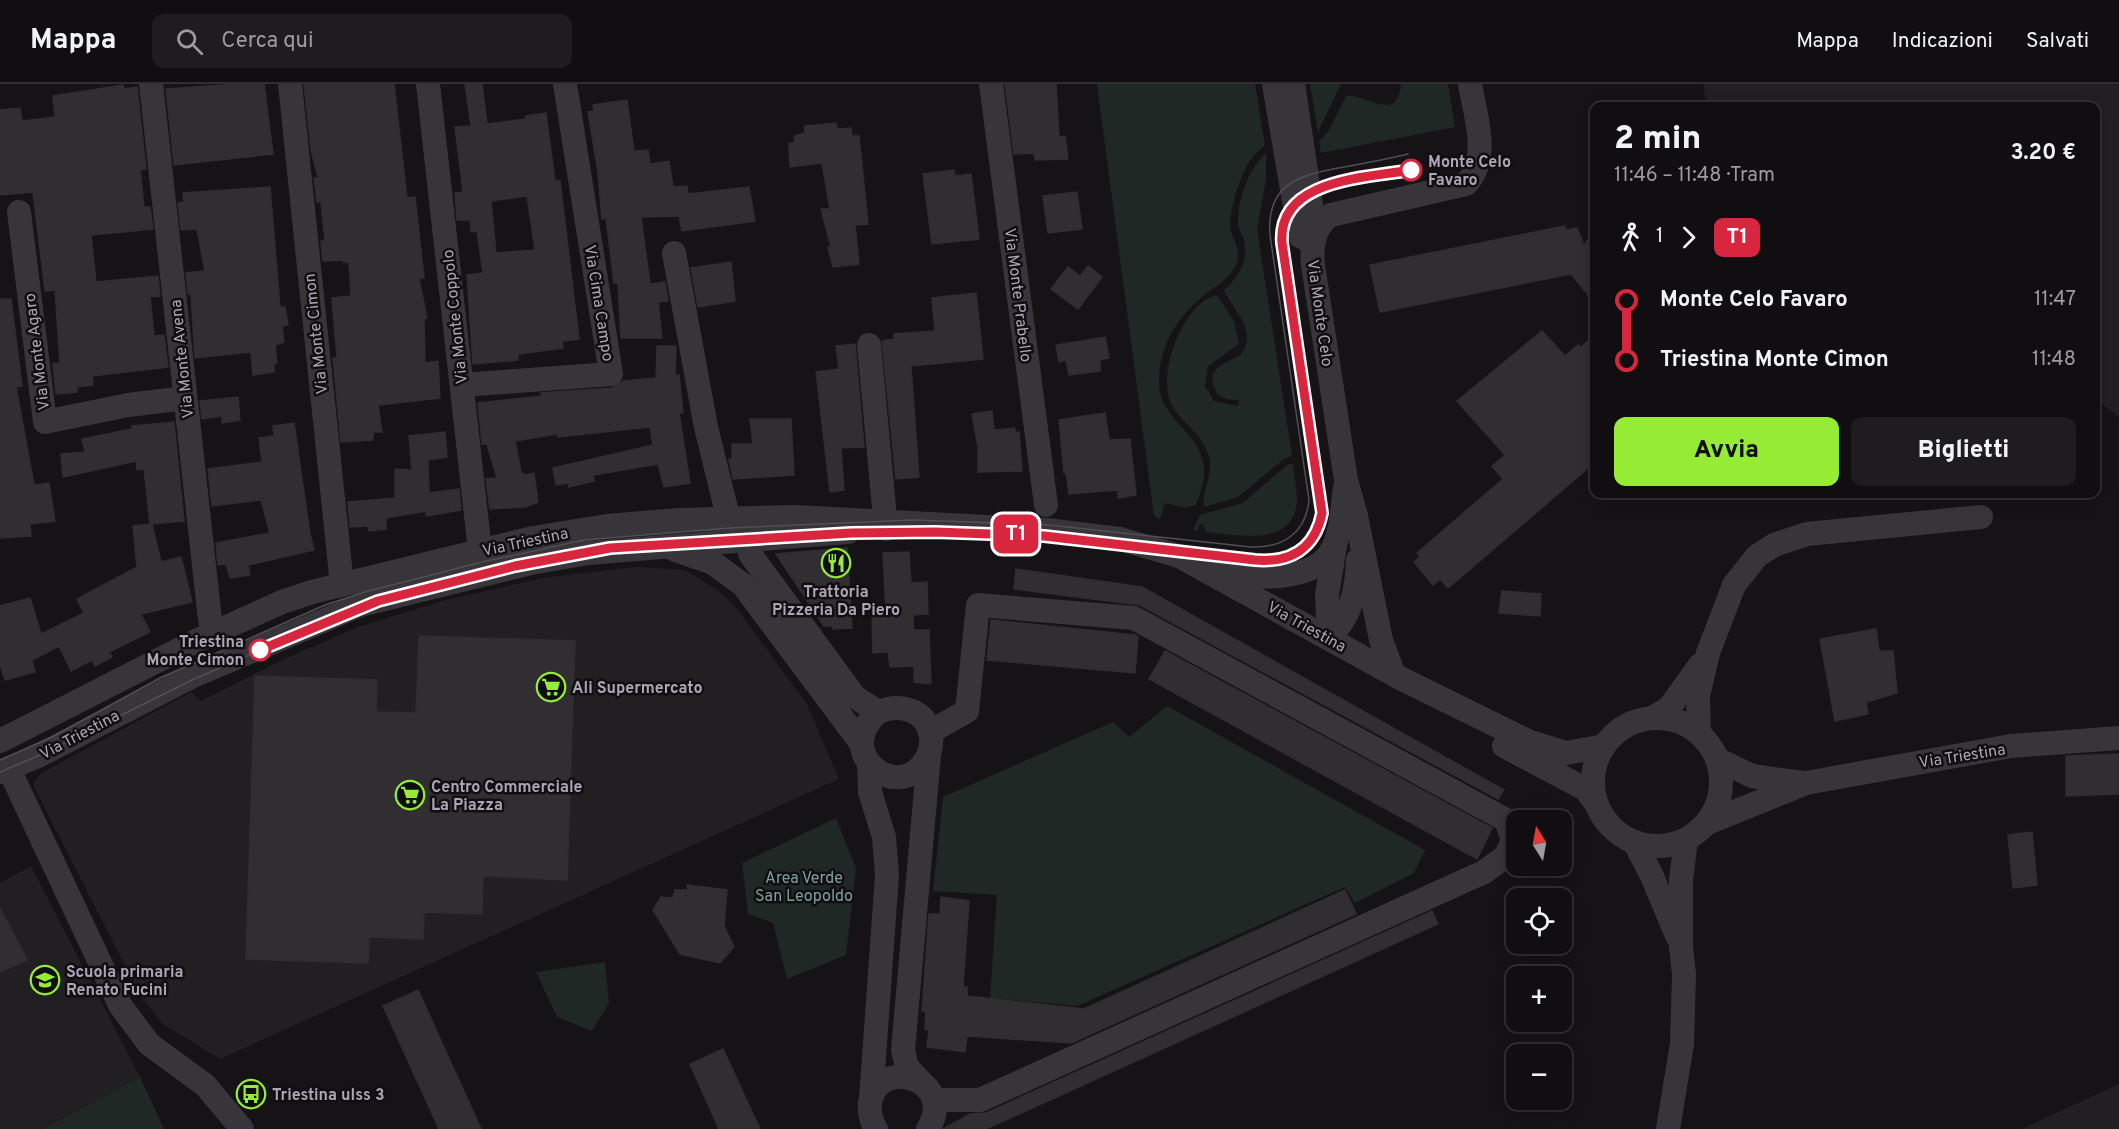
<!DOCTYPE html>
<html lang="it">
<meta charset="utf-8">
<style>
body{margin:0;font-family:Overpass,sans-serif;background:#1e1c1e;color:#f1f3f6;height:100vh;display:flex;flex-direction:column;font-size:22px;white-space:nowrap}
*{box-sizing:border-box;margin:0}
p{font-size:20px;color:#9c9c9f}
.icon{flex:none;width:33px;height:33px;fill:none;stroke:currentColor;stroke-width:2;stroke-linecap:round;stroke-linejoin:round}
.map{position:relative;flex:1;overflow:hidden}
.details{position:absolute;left:1590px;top:18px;width:510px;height:396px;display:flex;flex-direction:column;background:#100e10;border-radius:12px;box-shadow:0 3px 15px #0003,0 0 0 2px #302e30}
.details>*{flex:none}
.badge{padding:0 12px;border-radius:9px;font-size:21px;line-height:39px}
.needle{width:39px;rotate:349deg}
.controls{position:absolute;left:1506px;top:726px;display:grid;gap:12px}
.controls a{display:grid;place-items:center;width:66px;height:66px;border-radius:12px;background:#100e10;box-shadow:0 3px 15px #0003,0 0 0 2px #302e30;font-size:30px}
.map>.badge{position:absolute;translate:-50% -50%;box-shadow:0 0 0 3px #fff}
.legs{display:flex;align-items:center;gap:9px;height:66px;padding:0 24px;font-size:20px}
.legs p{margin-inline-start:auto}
.summary{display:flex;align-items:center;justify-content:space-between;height:102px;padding:0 24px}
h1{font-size:33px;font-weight:800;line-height:45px}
.primary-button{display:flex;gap:12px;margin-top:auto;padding:12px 24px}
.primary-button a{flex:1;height:69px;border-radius:12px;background:#96ec35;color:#111;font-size:24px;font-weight:800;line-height:69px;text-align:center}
.primary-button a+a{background:#1e1c1e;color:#f1f3f6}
ul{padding:0 24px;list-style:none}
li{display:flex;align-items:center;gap:21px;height:60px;font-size:22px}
li i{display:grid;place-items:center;width:9px;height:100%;margin:0 8px;background:currentColor}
li i::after{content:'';width:15px;height:15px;margin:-8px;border:4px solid;border-radius:50%;background:#100e10}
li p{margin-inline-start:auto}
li:first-child i{background:linear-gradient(#0000 50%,currentColor 0)}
li:last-child i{background:linear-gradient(currentColor 50%,#0000 0)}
header{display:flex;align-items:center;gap:36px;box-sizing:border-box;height:84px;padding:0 30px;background:#100e10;border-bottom:2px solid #302e30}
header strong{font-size:28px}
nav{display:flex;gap:33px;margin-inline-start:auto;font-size:21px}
.search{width:420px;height:54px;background:#1e1c1e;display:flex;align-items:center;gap:15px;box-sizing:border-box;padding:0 21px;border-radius:12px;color:#9c9c9f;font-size:22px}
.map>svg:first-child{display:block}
.built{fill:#221f22}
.green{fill:#202826}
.building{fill:#312e31;stroke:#302d31;stroke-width:1.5;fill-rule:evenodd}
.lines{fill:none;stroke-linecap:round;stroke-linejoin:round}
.minor{stroke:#38353a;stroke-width:24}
.tram{stroke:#524e55;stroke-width:1.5}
.line-1-casing{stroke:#fff;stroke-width:14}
.line-1{stroke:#d7263d;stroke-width:9}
.stop-1-dot{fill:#fff;stroke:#d7263d;stroke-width:3}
.labels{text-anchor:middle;stroke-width:5;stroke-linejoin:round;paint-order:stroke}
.stop-label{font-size:16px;font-weight:bold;fill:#ada5b5;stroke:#100e10;text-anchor:start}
.street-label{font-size:16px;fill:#ada5b5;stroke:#100e10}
.poi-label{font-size:16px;font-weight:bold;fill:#ada5b5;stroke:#100e10;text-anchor:start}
.park-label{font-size:16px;fill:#7da09b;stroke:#100e10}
</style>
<header>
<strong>Mappa</strong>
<div class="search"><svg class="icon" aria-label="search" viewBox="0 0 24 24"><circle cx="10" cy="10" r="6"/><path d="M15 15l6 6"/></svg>Cerca qui</div>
<nav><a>Mappa</a><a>Indicazioni</a><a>Salvati</a></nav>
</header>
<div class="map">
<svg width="2119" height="1045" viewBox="0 0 2119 1045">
<rect width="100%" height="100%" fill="#151315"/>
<!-- built -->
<g class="built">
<path d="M1703,0H2119V333L2096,315V22H1707Z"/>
<path d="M635,483L685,486L719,507L735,522L807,620L839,695L220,975L163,940L141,913L33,701L40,690L191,608L201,617L284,575L358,543L446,516L543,494Z"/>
<path d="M31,782L140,993L41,1045H0V799Z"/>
<path d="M2119,1000V1045H2022Z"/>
</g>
<!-- green -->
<g class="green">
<path d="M1097,0H1255L1265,62C1244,73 1232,116 1230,139C1229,153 1242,162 1237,178C1232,192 1221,199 1209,207C1179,231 1159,258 1159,299C1159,337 1207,351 1204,390C1204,400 1199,411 1196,421L1185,424L1165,419L1160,435L1154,432Z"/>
<path d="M1310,0H1341L1318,48Z"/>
<path d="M1401,0H1448L1455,43L1321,69L1319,57L1328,48L1346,12C1366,9 1397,41 1401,0Z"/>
<path d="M1266,69V96L1257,145L1292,372L1284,375L1238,413L1204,423C1201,407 1214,391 1209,373C1202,347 1177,337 1170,317C1158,286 1184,218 1217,211L1234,237L1239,260L1208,282L1205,302L1214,317L1238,322L1239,316C1223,316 1215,313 1212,295C1215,274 1242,280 1246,261C1251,239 1231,223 1224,206C1239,193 1249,177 1244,156C1242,150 1238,145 1238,138C1238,115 1249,84 1266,69Z"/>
<path d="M1288,380H1293C1294,392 1297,405 1297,417C1294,464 1236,451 1206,448L1203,440L1199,441L1198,447L1193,446L1200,431L1243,419Z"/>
<path d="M1167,622L1425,766L1414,789L1355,819L1345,803L1077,922L990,914L997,811L933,807L943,713L1113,638L1129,653Z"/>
<path d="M836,734L856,784L846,871L787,895L773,839L748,830L742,779Z"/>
<path d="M605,878L609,919L592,947L557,933L536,888Z"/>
<path d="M140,993L164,1045H42Z"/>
</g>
<!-- building -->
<g class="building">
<path d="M239,0H264L273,70L174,81L166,5Z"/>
<path d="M304,0H394L407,114L415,113L424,194L419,195L427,234L424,235L425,279L438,277L440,314L378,321L382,348H373V356L341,358L333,274H337L332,214L351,212L349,178L344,179L343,176L323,177L321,157H325L321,118H317L314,94H318L311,65Z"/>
<path d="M465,0H482L487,40L526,35V32L546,29L555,97H560L579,255L562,257L563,264L518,270V276L473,280L467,191L483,189L477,147L471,148L470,136H457L455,109L463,108L455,43L471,42ZM527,112L535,166L496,169L491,117Z"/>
<path d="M1005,0H1056L1059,53L1065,52L1068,75L1035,76L1034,69L1014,70Z"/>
<path d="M123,1L124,5L137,3L146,85L140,86L144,123H150L153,145L91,151L96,198L158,192L160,212L150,213L154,252L164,251L168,283L92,292L93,301L77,303V308L56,310L53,280L60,279L55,206L45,207L33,108L0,111V26L20,24L22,37L55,33L53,12Z"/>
<path d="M627,16L634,67L648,66L650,80L669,77L673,103L687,102L688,110L749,103L755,137L682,147L679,132L641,133L650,200L665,198L668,217L658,218L662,254H621L618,199H614L606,134L602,135L598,88L588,28L594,27L593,21Z"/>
<path d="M836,39L837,45L851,44L852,52H859L868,140L855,141L859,180L833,183L828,163H831L821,125H830L822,79L790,83L789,60L795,58L794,52L805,49V42Z"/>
<path d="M954,86L955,92L971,90L979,155L932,160L923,90Z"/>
<path d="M270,103L280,223H285L288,241L282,242L284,258L275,261L277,279H274V288L253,291L251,268L195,274L191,210H188L186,189L205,187L197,145L181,146L178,119L184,118L183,109Z"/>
<path d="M1077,108L1082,145L1048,149L1043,112Z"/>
<path d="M1565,142L1566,146L1577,144L1584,162L1594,145V218L1571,190L1380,228L1370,181Z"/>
<path d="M731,178L735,217L698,223L691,184Z"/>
<path d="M1088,182L1102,193L1078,225L1051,205L1068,183L1080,192Z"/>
<path d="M976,209L983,275L911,282L919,393L896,395L882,257L894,255V250L935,247L932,214Z"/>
<path d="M0,215H11L22,302L16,303L34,401L49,399L55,437L30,440L31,452L0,454Z"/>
<path d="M1542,247L1565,272L1578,261L1581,263L1594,251V379L1448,504L1440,495L1433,501L1414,478L1420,473L1417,469L1503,395L1492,382L1505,371L1457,317Z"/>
<path d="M1105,253L1109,274L1100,276V287L1069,291L1066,276L1059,278L1056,261Z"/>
<path d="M855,260L864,363L841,364L844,406L830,408L816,288L839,285L836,262Z"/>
<path d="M657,262H676L675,292L679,291L683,329H679L690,399L664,403L658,380L593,391L594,397L569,403V399L556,401L553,384L653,361L650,343L558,353L557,350L515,357L521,388L525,391L534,389L538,418L525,423L490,425L486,395L497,394L487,360H482L478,319L542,312L541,309L612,304L623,297L656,294Z"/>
<path d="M238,313L240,336L222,339V332L202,335L200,317Z"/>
<path d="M992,327L994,346L1015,344V349L1019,348L1022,387L978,388V363L972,330Z"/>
<path d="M1105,329L1109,356L1130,355L1136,411L1118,414V406L1069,410L1066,388L1064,389L1059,336Z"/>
<path d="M750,335H791L794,391L733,395L729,375H732V360H753Z"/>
<path d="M174,338L184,437L152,440L161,478L181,473L192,518L141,530L150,548L109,568L112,573L95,582L92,576L71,587L59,562L32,576L35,588L5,596L0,580V522L30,514L41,550L84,529L77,515L137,483L133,442L150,440L144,385L137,386L136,377L63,393L61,370L85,368L82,355L132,345V342Z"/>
<path d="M294,339L310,450L314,466L248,481L250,491L230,494L226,480L218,481L216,459L270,449L261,416L212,422L208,385L262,378L259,354L274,352L273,342Z"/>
<path d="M445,348L447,373L428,376L429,409L459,405L461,426L426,432V427L386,434V445L369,447L368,442L350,443L348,418L395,414V385L412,386L409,352Z"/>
<path d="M847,464L852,544L833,545V542H824L776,470Z"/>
<path d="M909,468L911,499L927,498L928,530L913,531L914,582L890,583L888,568L873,569L872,529L886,528L883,469Z"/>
<path d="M1016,485L1142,503L1504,706L1498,715L1140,521L1014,505Z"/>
<path d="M1502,507L1541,510L1540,532L1499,529Z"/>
<path d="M991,536L1135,551L1138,553L1135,589L987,576Z"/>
<path d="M1876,545L1879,567H1893L1897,609L1866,618L1868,630L1835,637L1820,555Z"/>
<path d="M914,546H929L931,600L914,598Z"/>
<path d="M419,552L575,557L567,796L483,792L482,830L424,828L423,855L369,853L368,879L246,875L255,592L377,596L376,628L416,629Z"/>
<path d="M1165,567L1492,744L1477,775L1149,595Z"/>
<path d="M2119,670V710L2066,712V672Z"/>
<path d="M2032,748L2037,801L2013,804L2008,751Z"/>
<path d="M687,801L727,806L724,842L734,863L720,879L680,870L653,826L661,813L673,814L675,806H688Z"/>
<path d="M1345,806L1356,830L1071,959L967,952L965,968L927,963L929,946L925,945L926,928L922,927L929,830H940L941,813L969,817L963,903H967V912L1084,925Z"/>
<path d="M0,824L27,876L0,888Z"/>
<path d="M1432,827L1438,840L986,1045H943L970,1030L986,1029Z"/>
<path d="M418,906L481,1045H439L383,922Z"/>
<path d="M723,965L760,1045H719L690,980Z"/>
</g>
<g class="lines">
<!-- minor -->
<g class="minor">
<path d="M151,0L210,536L214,549"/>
<path d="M290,0L342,501"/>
<path d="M428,0L480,467"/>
<path d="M991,0L1046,421"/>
<path d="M1274,0L1300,152L1313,159"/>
<path d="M1293,0L1313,134"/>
<path d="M19,128L45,338L128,321L185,314"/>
<path d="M674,169L706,343L732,449"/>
<path d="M869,261L886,445"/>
<path d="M462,301L611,290L565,0"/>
<path d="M757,456L750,463V470L855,613L878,628C900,619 926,625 931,652C932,662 930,670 924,678C897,719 832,669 878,628"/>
<path d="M675,466L713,479L743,501L861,659"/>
<path d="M1223,486C1253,496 1317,498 1333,464C1342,446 1342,423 1345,404"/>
<path d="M1329,554C1351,532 1357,507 1358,476"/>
<path d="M1329,554L1327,511L1335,461"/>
<path d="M1393,588L1381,556L1356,432L1346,396L1313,181C1311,161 1314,142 1331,131L1466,100C1491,74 1475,31 1470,0"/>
<circle cx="1657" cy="698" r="64"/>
<path d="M1653,634L1669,624L1700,581"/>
<path d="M930,648L967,627L978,521L1134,534L1506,736L1513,756L1506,772L1484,788L980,1016H934"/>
<path d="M1699,649L1698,612L1708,569L1734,501L1757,472L1774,461L1807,450L1981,433"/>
<path d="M0,657L196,557L282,518L312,508L533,454L607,442L679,436L795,433L1046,446L1120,455L1179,472L1400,594L1530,658L1566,669L1604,662"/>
<path d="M1504,662L1585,705L1596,719"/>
<path d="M1717,675L1752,692L1804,699"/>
<path d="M869,679L870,708L884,753L887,791L871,1015"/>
<path d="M9,685L120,921L149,960L205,1001L242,1045"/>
<path d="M0,688L38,672L191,593L360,521L531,479L588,469L848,448"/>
<path d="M1707,739L1806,699L2011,662L2119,654"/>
<path d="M1635,759L1652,792L1677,852"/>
<path d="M921,998L907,983L903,966L929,671"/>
<path d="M876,1045C871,1037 869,1028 870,1018C880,971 958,996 928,1045"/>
<path d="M1668,1045L1682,960L1684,890L1681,863V796L1686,756"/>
</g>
<!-- tram -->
<g class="tram">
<path d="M0,676L52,653L160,594L325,521L365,508L482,478L585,456L730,444L913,436L1049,441L1251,463C1283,464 1306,449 1309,416L1270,151C1266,98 1301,91 1344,83C1366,79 1387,75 1408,70"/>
<path d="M0,688L47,668L192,596L362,522L515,482L587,467L767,453L902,447L1044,452L1268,477C1299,476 1317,458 1322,429L1282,159C1278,94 1365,94 1411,86"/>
</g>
</g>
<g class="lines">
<!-- line-1 casing -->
<g class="line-1-casing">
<path id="line-1" d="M260,566L378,517L515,482L610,464L851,449L935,448L1044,452L1255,476C1290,479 1315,465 1322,429L1282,159C1277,95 1366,94 1411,86"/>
</g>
<!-- line-1 -->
<use href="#line-1" class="line-1"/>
</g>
<!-- icons -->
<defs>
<g id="restaurant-ring" transform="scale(1.5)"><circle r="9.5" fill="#100e10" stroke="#96ec35" stroke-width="1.5"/><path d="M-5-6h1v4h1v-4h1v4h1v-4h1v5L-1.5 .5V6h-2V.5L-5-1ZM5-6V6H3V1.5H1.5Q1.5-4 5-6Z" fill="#96ec35"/></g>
<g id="supermarket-ring" transform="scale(1.5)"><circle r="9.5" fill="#100e10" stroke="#96ec35" stroke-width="1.5"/><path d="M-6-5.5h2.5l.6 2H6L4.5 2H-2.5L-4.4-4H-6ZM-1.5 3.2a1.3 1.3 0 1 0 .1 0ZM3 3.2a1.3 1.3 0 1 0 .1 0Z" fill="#96ec35"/></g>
<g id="school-ring" transform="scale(1.5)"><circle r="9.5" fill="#100e10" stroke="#96ec35" stroke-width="1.5"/><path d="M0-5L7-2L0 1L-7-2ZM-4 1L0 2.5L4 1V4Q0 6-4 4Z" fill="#96ec35"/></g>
<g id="bus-ring" transform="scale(1.5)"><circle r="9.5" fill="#100e10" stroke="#96ec35" stroke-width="1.5"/><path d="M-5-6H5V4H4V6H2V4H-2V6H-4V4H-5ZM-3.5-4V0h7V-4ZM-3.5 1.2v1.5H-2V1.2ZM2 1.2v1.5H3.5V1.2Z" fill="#96ec35"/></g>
</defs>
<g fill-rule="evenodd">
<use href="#restaurant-ring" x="836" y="479"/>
<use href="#supermarket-ring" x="551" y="603"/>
<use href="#supermarket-ring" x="410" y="711"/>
<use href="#school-ring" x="45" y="896"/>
<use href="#bus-ring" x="251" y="1010"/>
</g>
<!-- markers -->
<g class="stop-1-dot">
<circle cx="1411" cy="86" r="10"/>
<circle cx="260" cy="566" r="10"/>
</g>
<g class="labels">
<!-- stop labels -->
<g class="stop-label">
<text x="1428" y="83">Monte Celo<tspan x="1428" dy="18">Favaro</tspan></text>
<text x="244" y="563" text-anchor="end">Triestina<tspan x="244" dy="18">Monte Cimon</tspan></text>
</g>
<!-- street labels -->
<g class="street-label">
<text transform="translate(1019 211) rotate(83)" y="6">Via Monte Prabello</text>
<text transform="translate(600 219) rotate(81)" y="6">Via Cima Campo</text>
<text transform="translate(1321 229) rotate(82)" y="6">Via Monte Celo</text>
<text transform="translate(454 233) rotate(-96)" y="6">Via Monte Coppolo</text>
<text transform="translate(315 250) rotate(-96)" y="6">Via Monte Cimon</text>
<text transform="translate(36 268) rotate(-97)" y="6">Via Monte Agaro</text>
<text transform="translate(181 275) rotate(-96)" y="6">Via Monte Avena</text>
<text transform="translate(525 457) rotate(-12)" y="6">Via Triestina</text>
<text transform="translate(1307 542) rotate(29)" y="6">Via Triestina</text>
<text transform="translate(79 650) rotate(-28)" y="6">Via Triestina</text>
<text transform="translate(1962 671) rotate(-9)" y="6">Via Triestina</text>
</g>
<!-- poi labels -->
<g class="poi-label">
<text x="836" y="513" text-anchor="middle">Trattoria<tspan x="836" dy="18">Pizzeria Da Piero</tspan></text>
<text x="572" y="609">Ali Supermercato</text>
<text x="431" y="708">Centro Commerciale<tspan x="431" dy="18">La Piazza</tspan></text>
<text x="66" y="893">Scuola primaria<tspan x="66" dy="18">Renato Fucini</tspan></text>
<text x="272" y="1016">Triestina ulss 3</text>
</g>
<!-- park labels -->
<g class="park-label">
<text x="804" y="799">Area Verde<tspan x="804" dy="18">San Leopoldo</tspan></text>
</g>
</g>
</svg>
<div class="controls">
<a><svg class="needle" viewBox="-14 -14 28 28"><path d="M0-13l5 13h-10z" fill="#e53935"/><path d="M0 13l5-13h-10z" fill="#9c9c9f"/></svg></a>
<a><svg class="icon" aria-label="locate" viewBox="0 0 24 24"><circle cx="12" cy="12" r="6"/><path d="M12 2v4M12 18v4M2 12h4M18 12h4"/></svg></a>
<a>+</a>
<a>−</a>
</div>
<b class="badge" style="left:1016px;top:450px;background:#d7263d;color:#fff">T1</b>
<section class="details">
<div class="summary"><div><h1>2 min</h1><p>11:46 – 11:48 · Tram</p></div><b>3.20 €</b></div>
<div class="legs"><svg class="icon" aria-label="walk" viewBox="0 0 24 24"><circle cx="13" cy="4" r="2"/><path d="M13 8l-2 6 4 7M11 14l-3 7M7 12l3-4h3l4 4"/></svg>1<svg class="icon" aria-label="forward" viewBox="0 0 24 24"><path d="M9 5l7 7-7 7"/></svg><b class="badge" style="background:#d7263d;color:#fff">T1</b></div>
<ul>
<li><i style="color:#d7263d"></i><b>Monte Celo Favaro</b><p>11:47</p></li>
<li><i style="color:#d7263d"></i><b>Triestina Monte Cimon</b><p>11:48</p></li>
</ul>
<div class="primary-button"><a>Avvia</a><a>Biglietti</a></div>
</section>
</div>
